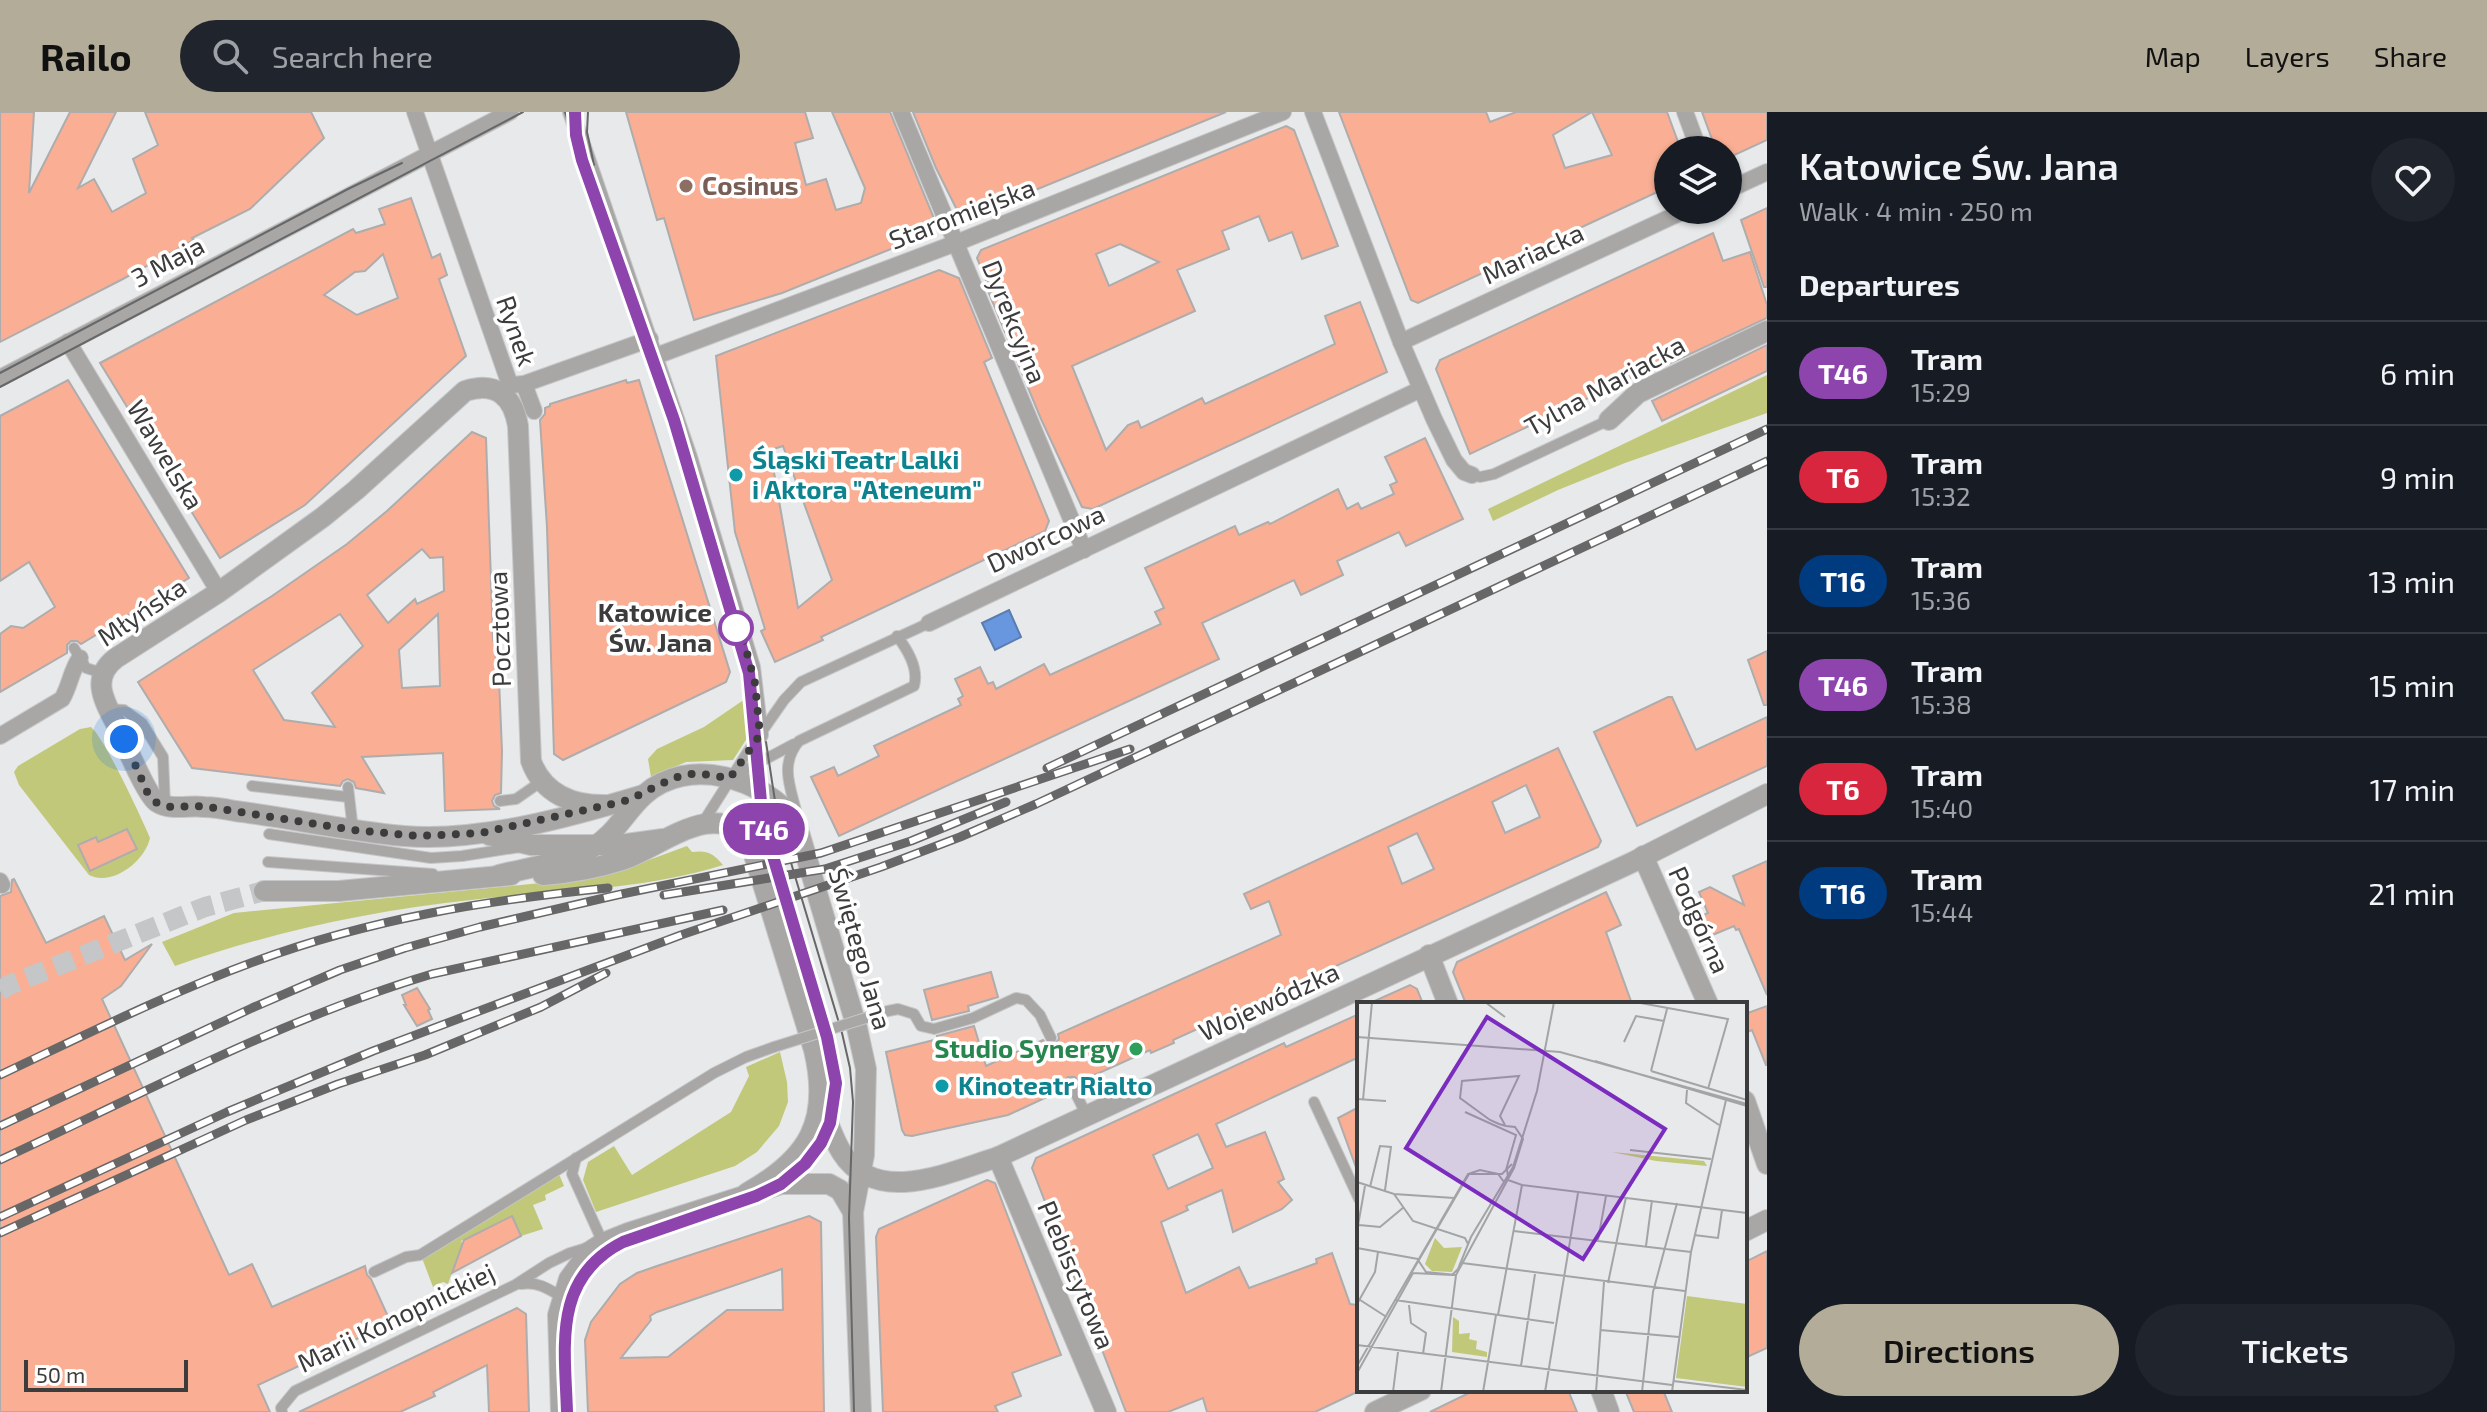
<!DOCTYPE html>
<meta charset="utf-8">
<style>
body{margin:0;font-family:"Exo 2",sans-serif;background:#20242c;color:#f1f3f6;height:100vh;display:flex;flex-direction:column;font-size:30px;white-space:nowrap}
*{box-sizing:border-box;margin:0}
p{font-size:26px;color:#9ea1a6}
.icon{flex:none;width:44px;height:44px;fill:none;stroke:currentColor;stroke-width:2;stroke-linecap:round;stroke-linejoin:round}
.map{position:relative;flex:1;overflow:hidden}
.panel{display:flex;flex-direction:column;background:#171b24;width:720px}
.panel>*{flex:none}
.badge{padding:0 16px;border-radius:26px;font-size:28px;line-height:52px}
.controls{position:absolute;left:1654px;top:24px;display:grid;gap:16px}
.controls a{display:grid;place-items:center;width:88px;height:88px;border-radius:50%;background:#171b24;box-shadow:0 2px 6px #0004;font-size:40px}
.scale{position:absolute;left:24px;bottom:20px;width:164px;box-sizing:border-box;padding-left:8px;border:4px solid #3c3c3d;border-top:0;font-size:22px;line-height:28px;white-space:nowrap;color:#3c3c3d;-webkit-text-stroke:6px #fff;paint-order:stroke}
.you{position:absolute;width:40px;height:40px;margin:-20px;border:6px solid #fff;border-radius:50%;background:#1a73e8;box-shadow:0 0 0 12px #1a73e833}
.map>.badge{position:absolute;translate:-50% -50%;box-shadow:0 0 0 4px #fff}
h2{padding:0 32px;font-size:30px;line-height:72px}
.round{display:grid;place-items:center;flex:none;width:84px;height:84px;border-radius:42px;background:#20242c}
.headline{display:flex;align-items:center;justify-content:space-between;height:136px;padding:0 32px}
h1{font-size:38px;font-weight:600;line-height:60px}
.action{display:flex;gap:16px;margin-top:auto;padding:16px 32px}
.action a{flex:1;height:92px;border-radius:48px;background:#b3ac98;color:#111;font-size:32px;font-weight:600;line-height:92px;text-align:center}
.action a+a{background:#20242c;color:#f1f3f6}
ul{padding:0;list-style:none}
li{display:flex;align-items:center;gap:24px;height:104px;padding:0 32px;border-top:2px solid #363941}
li div{flex:1}
li b{display:block;font-size:30px}
li em{font-style:normal}
li .badge{min-width:88px;font-weight:700;text-align:center}
header{display:flex;align-items:center;gap:48px;box-sizing:border-box;height:112px;padding:0 40px;background:#b3ac98;color:#111}
header strong{font-size:38px}
nav{display:flex;gap:44px;margin-inline-start:auto;font-size:28px}
.search{width:560px;height:72px;background:#20242c;display:flex;align-items:center;gap:20px;box-sizing:border-box;padding:0 28px;border-radius:44px;color:#9ea1a6;font-size:30px}
main{display:flex;flex:1;min-height:0}
.map>svg:first-child{display:block}
.green{fill:#c2c87a}
.water{fill:#6897e0;stroke:#5b7caf;stroke-width:2}
.building{fill:#faaf94;stroke:#aeacac;stroke-width:2;fill-rule:evenodd}
.lines{fill:none;stroke-linecap:round;stroke-linejoin:round}
.tertiary-tunnel{stroke:#c5c6c7;stroke-width:20;stroke-dasharray:20 10;stroke-linecap:butt}
.service-casing{stroke:#c5c6c7;stroke-width:12}
.pedestrian-casing{stroke:#c5c6c7;stroke-width:18}
.minor-casing{stroke:#c5c6c7;stroke-width:22}
.tertiary-casing{stroke:#c5c6c7;stroke-width:22}
.service{stroke:#a8a7a6;stroke-width:10}
.pedestrian{stroke:#a8a7a6;stroke-width:16}
.minor{stroke:#a8a7a6;stroke-width:20}
.tertiary{stroke:#a8a7a6;stroke-width:20}
.tram{stroke:#676768;stroke-width:2}
.rail-casing{stroke:#676768;stroke-width:9}
.rail{stroke:#fff;stroke-width:6;stroke-dasharray:18;stroke-linecap:butt}
.service-bridge-casing{stroke:#c5c6c7;stroke-width:12;stroke-linecap:butt}
.service-bridge{stroke:#a8a7a6;stroke-width:10}
.line-casing{stroke:#fff;stroke-width:18}
.line{stroke:#8e44ad;stroke-width:12}
.walk{stroke:#3c3c3d;stroke-width:8;stroke-dasharray:0 14.4}
.education-dot{fill:#8d6e63;stroke:#fff;stroke-width:3}
.culture-dot{fill:#0f9aa8;stroke:#fff;stroke-width:3}
.stop-dot{fill:#fff;stroke:#8e44ad;stroke-width:4}
.leisure-dot{fill:#2e9e5b;stroke:#fff;stroke-width:3}
.labels{text-anchor:middle;stroke-width:7;stroke-linejoin:round;paint-order:stroke}
.education-label{font-size:26px;font-weight:bold;fill:#785e54;stroke:#fff;text-anchor:start}
.street-label{font-size:26px;fill:#3c3c3d;stroke:#fff}
.culture-label{font-size:26px;font-weight:bold;fill:#0d838f;stroke:#fff;text-anchor:start}
.stop-label{font-size:26px;font-weight:bold;fill:#3c3c3d;stroke:#fff;text-anchor:end}
.leisure-label{font-size:26px;font-weight:bold;fill:#27864d;stroke:#fff;text-anchor:end}
.inset-road{fill:none;stroke:#a3a4a5;stroke-width:2}
.view{fill:#7b2cbf;fill-opacity:0.15;stroke:#7b2cbf;stroke-width:4}
.inset-edge{fill:none;stroke:#3c3c3d;stroke-width:4}
</style>
<header>
<strong>Railo</strong>
<div class="search"><svg class="icon" aria-label="search" viewBox="0 0 24 24"><circle cx="10" cy="10" r="6"/><path d="M15 15l6 6"/></svg>Search here</div>
<nav><a>Map</a><a>Layers</a><a>Share</a></nav>
</header>
<main>
<div class="map">
<svg width="1767" height="1300" viewBox="0 0 1767 1300">
<rect width="100%" height="100%" fill="#e7e9ea"/>
<!-- green -->
<g class="green">
<path d="M1767,263V301L1625,351L1558,378L1493,409L1488,397Z"/>
<path d="M748,585L751,620L733,648L686,650L651,665L648,647L657,637L704,615Z"/>
<path d="M91,615C105,627 141,705 150,726C145,749 112,775 89,763L19,673L14,660L18,654L80,617Z"/>
<path d="M687,734L692,740C707,738 713,741 723,753C640,779 556,778 471,788C369,799 272,820 175,854L162,830L234,801L561,769L627,756Z"/>
<path d="M780,940L787,970L788,990L779,1014L757,1040L735,1054L596,1100L583,1068L588,1050L614,1034L632,1063L731,1000L749,964L746,955Z"/>
<path d="M559,1062L564,1074L545,1083L546,1088L533,1093L543,1117L521,1124L512,1105L461,1129L466,1139L458,1143L448,1172L443,1170L433,1175L422,1146Z"/>
</g>
<!-- water -->
<path class="water" d="M1009,498L1021,525L995,538L982,511Z"/>
<!-- building -->
<g class="building">
<path d="M0,0H34L29,81L70,0H116L78,76L94,67L112,100L146,81L133,47L158,33L145,0H311L324,26L250,97L192,126L194,128L121,168L0,230Z"/>
<path d="M626,0H805L813,26L795,31L806,73L826,67L836,98L861,91L865,76L832,0H890L933,104V120L782,181L694,208L664,106L657,108Z"/>
<path d="M913,0H1226L962,108L936,56Z"/>
<path d="M1339,0H1486L1490,10L1516,0H1592L1553,23L1565,56L1612,43L1592,0H1667L1681,38H1668V75L1418,191L1411,188Z"/>
<path d="M1702,0H1767V28L1728,46V38H1716Z"/>
<path d="M1286,14L1294,18L1338,134L1302,147L1292,120L1269,129L1259,104L1222,119L1229,137L1177,158L1195,199L1072,254L1106,338L1128,313L1138,309L1141,316L1202,286L1205,292L1335,232L1325,204L1360,190L1387,260L1093,397L1082,395L1041,307L988,179L991,180L977,146L981,138ZM1120,132L1159,150L1109,174L1096,142Z"/>
<path d="M411,86L432,146L440,142L447,163L439,167L466,244L305,393L220,446L100,251L353,117L356,121L385,112L379,97ZM383,142L398,186L357,203L324,183L355,160L365,159Z"/>
<path d="M1767,96V175H1764L1741,108Z"/>
<path d="M1713,121L1723,149L1750,140L1767,193V206L1641,265L1639,262L1470,342L1436,257L1440,248Z"/>
<path d="M939,158L959,166L992,246L984,250L1049,409L1045,419L821,525L823,528L775,550L761,519L765,517L735,420L716,244ZM783,334L832,468L798,496L770,338Z"/>
<path d="M1767,233V259L1662,309L1652,289Z"/>
<path d="M68,268L189,466L81,532L77,529H71L67,533V541L0,580V522L11,514L23,516L55,495L29,450L0,469V304Z"/>
<path d="M626,268L627,271L639,268L730,560L726,570L563,648L554,642L547,415L540,308L545,302V296L550,294V292Z"/>
<path d="M472,320L486,326L493,526L499,568L502,639L501,681L495,683L492,689L494,694L500,697L445,699L443,641L362,645L384,681L356,676L354,670L348,667L343,669L340,674L192,656L138,570L272,484L347,432L387,399ZM422,437L430,446L443,445L444,479L417,492L415,487L388,511L367,483ZM340,502L363,534L312,581L335,615L284,608L253,558ZM438,502L440,574L402,576L399,538Z"/>
<path d="M1425,326L1463,407L1406,434L1399,420L1337,449L1343,463L1301,483L1294,468L1202,511L1219,547L839,724L811,665L834,655L838,664L879,644L874,634L961,593L958,587L963,584L955,567L980,555L988,572L993,570L996,577L1044,552L1050,563L1161,512L1155,500L1164,496L1145,456L1235,414L1239,423L1268,410L1270,412L1338,377L1347,397L1358,391L1361,397L1394,382L1390,373L1397,370L1385,345Z"/>
<path d="M1767,539V593H1764L1748,548Z"/>
<path d="M1668,585H1672L1696,638L1767,605V654L1637,714L1594,620Z"/>
<path d="M1558,636L1601,729L1598,735L1173,928L1174,931L1151,941L1150,938L1079,970L1075,965H1068L1064,968V977L1008,1003L912,1024L905,1023L902,1018L886,940L938,927L937,924L974,914L986,954L1043,928L1047,933H1054L1059,927L1058,922L1281,823L1269,789L1251,797L1244,782ZM1526,673L1540,705L1505,721L1492,690ZM1417,721L1434,757L1402,772L1388,735Z"/>
<path d="M127,717L137,737L90,759L78,733L96,725L98,730Z"/>
<path d="M1767,749V883L1739,817L1736,818L1734,814L1708,825L1699,805L1708,801L1699,780L1710,775L1744,793L1733,764Z"/>
<path d="M14,767L46,831L104,804L125,848L152,832L121,874L102,887L229,1163L252,1152L272,1195L365,1154L367,1163L371,1167L391,1211L258,1273L270,1300H0V784L11,780L12,768Z"/>
<path d="M1606,780L1621,813L1606,820L1632,892H1466L1453,860L1457,850Z"/>
<path d="M991,860L998,885L968,894L969,899L932,908L924,878Z"/>
<path d="M1410,873L1417,877L1423,892H1368Z"/>
<path d="M417,876L430,897L428,898L432,907L417,914L404,893H406L402,883Z"/>
<path d="M1767,894V953H1766L1752,918L1745,921V902Z"/>
<path d="M1359,902V945L1216,1012L1226,1035L1265,1020L1284,1067L1278,1070L1292,1088L1282,1097L1233,1120L1222,1078L1186,1094L1188,1098L1161,1110L1186,1181L1239,1155L1249,1176L1317,1151L1316,1147L1332,1141L1350,1192L1356,1193L1359,1200V1279L1315,1300H1207L1203,1286L1168,1300H1126L1032,1056L1036,1046L1284,931L1286,935ZM1198,1022L1213,1056L1168,1077L1153,1043Z"/>
<path d="M1359,995V1058H1357L1338,1006Z"/>
<path d="M987,1068L995,1071L1061,1243L1012,1261L1021,1284L995,1294L998,1300H883L876,1125L879,1117Z"/>
<path d="M512,1104L521,1124L452,1161L464,1128Z"/>
<path d="M809,1104L821,1110L824,1300H588L585,1228L591,1210L620,1172L637,1161L657,1154ZM782,1157L783,1198H727L668,1245L621,1246L651,1208L650,1204L657,1200Z"/>
<path d="M1767,1139V1236L1745,1246V1150Z"/>
<path d="M517,1196L526,1202L529,1300H489L487,1253L433,1280L435,1284L400,1300H299Z"/>
<path d="M1475,1278H1568L1577,1300H1430Z"/>
<path d="M1625,1278H1663L1672,1300H1634Z"/>
</g>
<g class="lines">
<!-- tertiary-tunnel -->
<path class="tertiary-tunnel" d="M0,879L9,873L205,795L264,779"/>
<!-- service casing -->
<g class="service-casing">
<g id="service">
<path d="M1472,363L1480,365L1494,362L1609,308"/>
<path d="M74,536L86,556L102,561"/>
<path d="M108,597L124,598L142,611L163,645L165,693"/>
<path d="M730,666L794,632"/>
<path d="M252,674L348,685"/>
<path d="M348,675L353,718"/>
<path d="M500,689L516,687L542,669"/>
<path d="M798,707C792,678 778,654 799,629L914,574C919,557 907,537 897,524"/>
<path d="M702,712L747,641L784,588L801,570L929,511"/>
<path d="M269,722L431,746L462,744L520,735"/>
<path d="M268,750L433,762"/>
<path d="M888,899L898,897L914,902L921,914L934,917L973,906L1016,886L1026,888L1040,903L1051,926"/>
<path d="M1071,972L1087,1004"/>
<path d="M1314,990L1359,1087"/>
<path d="M374,1160L406,1145L420,1143L714,961L746,945L774,935"/>
<path d="M521,1172C537,1169 549,1177 562,1185"/>
<path d="M282,1300L281,1296L295,1279L515,1173L549,1151L570,1141L603,1131L572,1062L576,1046"/>
</g>
</g>
<!-- pedestrian casing -->
<g class="pedestrian-casing">
<g id="pedestrian">
<path d="M415,0L510,273L524,272L650,227"/>
<path d="M571,0L689,345L752,555L760,623"/>
<path d="M901,0L1084,438"/>
<path d="M1313,0L1401,230L1434,307L1454,348L1464,360L1472,363"/>
<path d="M1685,0L1699,38"/>
<path d="M1728,78L1767,60"/>
<path d="M68,230L219,480"/>
<path d="M1401,230L1686,98"/>
<path d="M656,244L956,131L1283,0"/>
<path d="M0,266L510,0"/>
<path d="M524,272L534,299"/>
<path d="M929,511L1421,277"/>
<path d="M0,624L62,587C70,574 71,558 80,546"/>
<path d="M0,769L2,773"/>
</g>
</g>
<!-- minor casing -->
<g class="minor-casing">
<g id="minor">
<path d="M1609,308L1638,281L1767,219"/>
<path d="M606,693C573,694 543,682 531,649L518,314C513,284 496,269 465,279L356,378L323,405L219,480L116,546C91,565 103,587 115,610C123,626 146,683 157,690C171,699 189,693 204,695C214,695 225,697 235,699C291,706 347,719 404,724C481,730 570,705 643,683"/>
<path d="M489,723L531,733H619L663,727"/>
<path d="M1643,744L1708,892"/>
<path d="M1429,843L1448,892"/>
<path d="M819,989C827,1006 832,1025 842,1041C877,1095 950,1060 998,1045L1633,750L1767,682"/>
<path d="M1745,989L1767,1052"/>
<path d="M998,1045L1106,1300"/>
<path d="M1745,1119L1767,1108"/>
<path d="M1601,1278L1609,1300"/>
<path d="M1375,1300L1421,1278"/>
</g>
</g>
<!-- tertiary casing -->
<g class="tertiary-casing">
<g id="tertiary">
<path d="M499,763C530,755 565,751 593,735C615,723 626,699 644,683C688,643 764,666 796,710L857,916L866,957L864,1043L853,1100L861,1300"/>
<path d="M543,763C570,761 597,756 622,748C661,735 716,684 750,730L814,938C831,1010 808,1047 747,1081"/>
<path d="M264,779H339L511,763"/>
<path d="M561,1300L558,1203L569,1167L589,1140L603,1131L628,1121L781,1072H829L840,1078L853,1100"/>
</g>
</g>
<!-- service -->
<use href="#service" class="service"/>
<!-- pedestrian -->
<use href="#pedestrian" class="pedestrian"/>
<!-- minor -->
<use href="#minor" class="minor"/>
<!-- tertiary -->
<use href="#tertiary" class="tertiary"/>
<!-- tram -->
<g class="tram">
<path d="M565,0L674,308L749,561L763,711L827,925L836,971L826,1020L812,1043L793,1063L756,1084L623,1130C552,1165 565,1235 567,1300"/>
<path d="M588,0L587,20L594,53"/>
<path d="M0,261L348,77L402,51"/>
<path d="M0,275L523,0"/>
<path d="M766,630L775,689L786,734L842,921L850,956L853,990L849,1106L854,1300"/>
</g>
<!-- rail casing -->
<g class="rail-casing">
<g id="rail">
<path d="M1047,656L1767,317"/>
<path d="M664,783L825,757L911,729L1006,690"/>
<path d="M0,963C85,923 169,881 256,849C370,807 488,788 608,776"/>
<path d="M0,1014L252,896L340,858L405,836L480,815L617,783L821,741L1130,637"/>
<path d="M0,1048C142,982 282,907 432,862L723,798"/>
<path d="M0,1105L227,1000L373,939L681,823L881,755L960,725L1036,692L1767,349"/>
<path d="M0,1121L246,1008L338,972L425,943L541,895L606,861"/>
</g>
</g>
<!-- rail -->
<use href="#rail" class="rail"/>
<!-- service-bridge casing -->
<g class="service-bridge-casing">
<path id="service-bridge" d="M774,935L888,899"/>
</g>
<!-- service-bridge -->
<use href="#service-bridge" class="service-bridge"/>
</g>
<g class="lines">
<!-- line casing -->
<g class="line-casing">
<path id="line" d="M567,1300C565,1234 552,1166 623,1130L756,1084L781,1072L805,1052L821,1031L830,1011L836,971L827,925L763,711L749,561L674,308L582,48L576,23L575,0"/>
</g>
<!-- line -->
<use href="#line" class="line"/>
<!-- walk -->
<path class="walk" d="M124,627L148,682L157,691L171,695L203,694L353,718L418,724L481,721L621,690C645,683 668,664 692,662C704,661 717,665 730,666L760,623L755,571L740,515L736,516"/>
</g>
<!-- markers -->
<circle class="education-dot" cx="686" cy="74" r="8"/>
<g class="culture-dot">
<circle cx="736" cy="363" r="8"/>
<circle cx="942" cy="974" r="8"/>
</g>
<circle class="stop-dot" cx="736" cy="516" r="16"/>
<circle class="leisure-dot" cx="1136" cy="937" r="8"/>
<g class="labels">
<!-- education labels -->
<g class="education-label">
<text x="702" y="83">Cosinus</text>
</g>
<!-- street labels -->
<g class="street-label">
<text transform="translate(962 102) rotate(-21)" y="9">Staromiejska</text>
<text transform="translate(1533 142) rotate(-25)" y="9">Mariacka</text>
<text transform="translate(168 150) rotate(-28)" y="9">3 Maja</text>
<text transform="translate(1014 210) rotate(68)" y="9">Dyrekcyjna</text>
<text transform="translate(516 219) rotate(71)" y="9">Rynek</text>
<text transform="translate(1605 274) rotate(-29)" y="9">Tylna Mariacka</text>
<text transform="translate(165 343) rotate(59)" y="9">Wawelska</text>
<text transform="translate(1046 427) rotate(-25)" y="9">Dworcowa</text>
<text transform="translate(142 500) rotate(-34)" y="9">Młyńska</text>
<text transform="translate(500 517) rotate(-92)" y="9">Pocztowa</text>
<text transform="translate(1699 808) rotate(66)" y="9">Podgórna</text>
<text transform="translate(860 837) rotate(74)" y="9">Świętego Jana</text>
<text transform="translate(1269 890) rotate(-25)" y="9">Wojewódzka</text>
<text transform="translate(1076 1163) rotate(67)" y="9">Plebiscytowa</text>
<text transform="translate(396 1206) rotate(-26)" y="9">Marii Konopnickiej</text>
</g>
<!-- culture labels -->
<g class="culture-label">
<text x="752" y="357">Śląski Teatr Lalki<tspan x="752" dy="30">i Aktora "Ateneum"</tspan></text>
<text x="958" y="983">Kinoteatr Rialto</text>
</g>
<!-- stop labels -->
<g class="stop-label">
<text x="712" y="510">Katowice<tspan x="712" dy="30">Św. Jana</tspan></text>
</g>
<!-- leisure labels -->
<g class="leisure-label">
<text x="1120" y="946">Studio Synergy</text>
</g>
</g>
<!-- overview -->
<g transform="translate(1357 890)">
<rect width="390" height="390" fill="#e7e9ea"/>
<path d="M255,150L347,159L350,164L299,159ZM78,236L87,246L105,245L95,270L75,269L68,262ZM330,294L390,302V385L319,376ZM96,315L102,319V332L113,331L112,337L120,339L119,347L130,350V355L95,350Z" fill="#c2c87a"/>
<path class="inset-road" d="M128,0L148,15M278,0L371,17L351,87M0,35L203,50L390,102M267,40L279,14L307,19M238,59L390,104M294,69L390,98M294,69L310,7M330,88L329,101L362,123M0,97L29,99M6,98L15,0M108,110L159,133L149,168M273,148L354,157M150,166L151,178L165,183L390,211M0,180L37,192L97,196M13,185L23,144L34,145L28,188M37,192L56,219L108,236L111,242M2,223L23,225L47,205M0,229L8,184M157,229L334,250M337,233L361,236L365,208M241,238L249,194M289,244L295,198M0,246L61,257M61,258L69,270L99,273M105,261L328,289M52,275L112,172H145L155,162M251,281L269,195M0,296L28,314M38,298L197,321M0,302L18,270L21,250M52,303L54,321L69,331L66,352M141,313L165,183M243,328L322,335M0,343L315,383M0,364L111,172L123,168L141,172L147,180M164,364L178,272M0,371L56,271L95,273L101,267L114,235L156,165L180,89L197,0M316,379L390,388M36,390L41,350M84,390L99,273L157,166L166,137L158,125L149,124L142,122L133,118L103,96L105,79L162,74L143,114L148,123M126,390L139,313M188,390L221,191M239,390L247,280M285,390L296,290L320,201M315,390L334,250L369,98"/>
<path class="view" d="M130,15L308,127L226,257L49,146Z"/>
<rect width="390" height="390" class="inset-edge"/>
</g>
</svg>
<div class="controls">
<a><svg class="icon" aria-label="layers" viewBox="0 0 24 24"><path d="M12 4l9 5-9 5-9-5zM3 14l9 5 9-5"/></svg></a>
</div>
<div class="scale">50 m</div>
<div class="you" style="left:124px;top:627px"></div>
<b class="badge" style="left:764px;top:717px;background:#8e44ad;color:#fff">T46</b>
</div>
<section class="panel">
<div class="headline"><div><h1>Katowice Św. Jana</h1><p>Walk · 4 min · 250 m</p></div><a class="round"><svg class="icon" aria-label="heart" viewBox="0 0 24 24"><path d="M12 20l-8-8c-3-5 5-10 8-4 3-6 11-1 8 4z"/></svg></a></div>
<h2>Departures</h2>
<ul>
<li><span class="badge" style="background:#8e44ad;color:#fff">T46</span><div><b>Tram</b><p>15:29</p></div><em>6 min</em></li>
<li><span class="badge" style="background:#d7263d;color:#fff">T6</span><div><b>Tram</b><p>15:32</p></div><em>9 min</em></li>
<li><span class="badge" style="background:#003b80;color:#fff">T16</span><div><b>Tram</b><p>15:36</p></div><em>13 min</em></li>
<li><span class="badge" style="background:#8e44ad;color:#fff">T46</span><div><b>Tram</b><p>15:38</p></div><em>15 min</em></li>
<li><span class="badge" style="background:#d7263d;color:#fff">T6</span><div><b>Tram</b><p>15:40</p></div><em>17 min</em></li>
<li><span class="badge" style="background:#003b80;color:#fff">T16</span><div><b>Tram</b><p>15:44</p></div><em>21 min</em></li>
</ul>
<div class="action"><a>Directions</a><a>Tickets</a></div>
</section>
</main>
